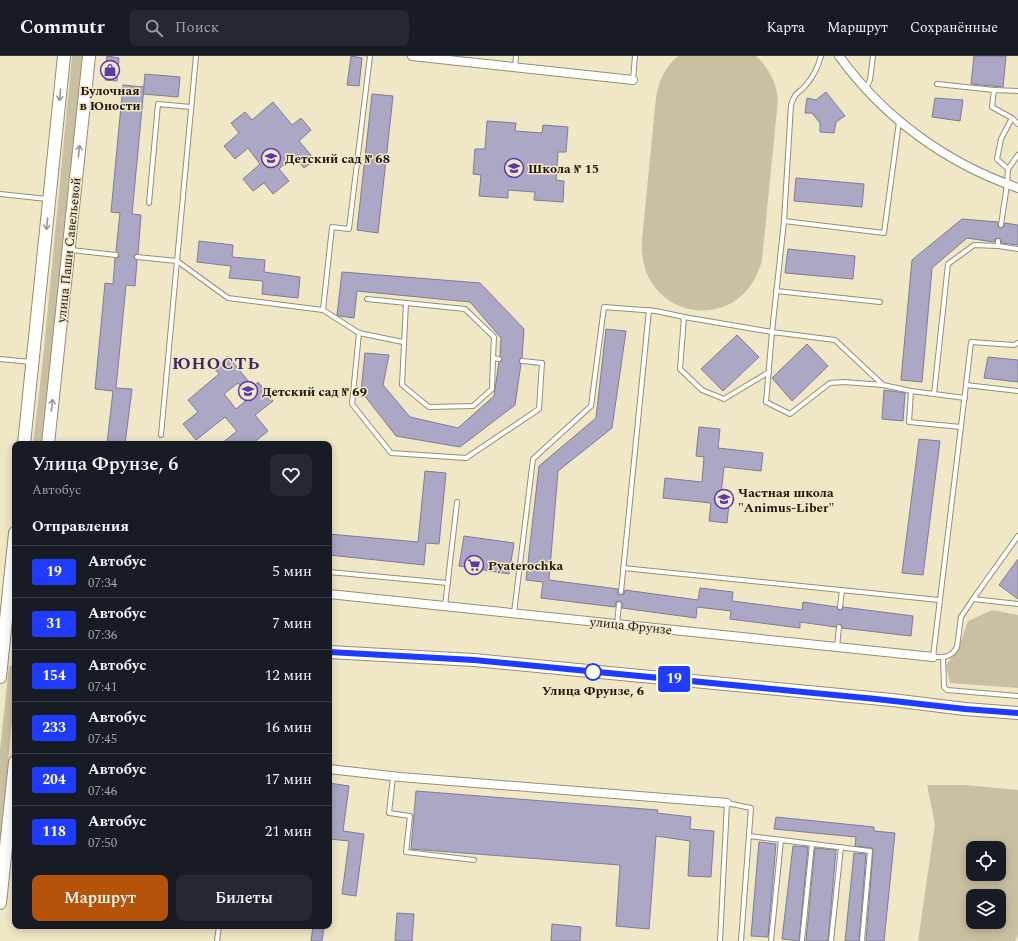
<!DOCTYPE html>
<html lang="ru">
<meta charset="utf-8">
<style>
body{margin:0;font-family:Spectral,serif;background:#242831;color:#f1f3f6;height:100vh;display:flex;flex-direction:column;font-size:15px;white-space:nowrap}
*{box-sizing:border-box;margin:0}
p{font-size:13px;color:#9ea1a6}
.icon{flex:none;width:22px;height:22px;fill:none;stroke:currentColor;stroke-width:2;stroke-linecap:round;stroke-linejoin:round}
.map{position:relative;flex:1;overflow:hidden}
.drawer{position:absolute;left:12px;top:385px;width:320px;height:488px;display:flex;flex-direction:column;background:#171b24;border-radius:8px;box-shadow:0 2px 10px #0003}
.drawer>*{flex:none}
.badge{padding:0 8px;border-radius:3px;font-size:14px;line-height:26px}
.controls{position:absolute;left:966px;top:785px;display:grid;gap:8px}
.controls a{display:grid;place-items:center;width:40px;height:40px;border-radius:8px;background:#171b24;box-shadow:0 2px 10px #0003;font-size:20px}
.map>.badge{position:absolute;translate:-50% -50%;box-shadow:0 0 0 2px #fff}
h2{padding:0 20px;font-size:15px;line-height:36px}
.round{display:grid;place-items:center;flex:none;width:42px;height:42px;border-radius:8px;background:#242831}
.head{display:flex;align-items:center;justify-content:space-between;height:68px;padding:0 20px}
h1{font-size:19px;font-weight:600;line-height:30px}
.cta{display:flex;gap:8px;margin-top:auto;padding:8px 20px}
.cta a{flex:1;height:46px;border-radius:8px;background:#b45309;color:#fff;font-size:16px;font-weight:600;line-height:46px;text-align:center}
.cta a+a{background:#242831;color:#f1f3f6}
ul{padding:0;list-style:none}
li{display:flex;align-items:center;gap:12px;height:52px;padding:0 20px;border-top:1px solid #363941}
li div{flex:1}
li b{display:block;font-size:15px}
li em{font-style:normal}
li .badge{min-width:44px;font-weight:700;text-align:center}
header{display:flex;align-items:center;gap:24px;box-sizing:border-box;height:56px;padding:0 20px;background:#171b24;border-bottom:1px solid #363941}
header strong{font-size:19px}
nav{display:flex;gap:22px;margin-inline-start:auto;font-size:14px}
.search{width:280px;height:36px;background:#242831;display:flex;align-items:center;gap:10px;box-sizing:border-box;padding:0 14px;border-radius:8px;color:#9ea1a6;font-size:15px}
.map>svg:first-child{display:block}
.green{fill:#c9c0a2;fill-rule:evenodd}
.building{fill:#aca7c5;stroke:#7f7a96;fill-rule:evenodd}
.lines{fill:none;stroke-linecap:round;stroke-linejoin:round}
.lane-casing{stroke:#978e71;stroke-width:6}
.street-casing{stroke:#978e71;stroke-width:10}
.secondary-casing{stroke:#978e71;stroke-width:14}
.lane{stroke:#fff;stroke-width:4}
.street{stroke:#fff;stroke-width:8}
.secondary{stroke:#fff;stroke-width:12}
.oneway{stroke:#989792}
.line-casing{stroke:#fff;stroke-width:9}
.line{stroke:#1f3bff;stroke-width:6}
.stop-dot{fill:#fff;stroke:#1f3bff;stroke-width:2}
.labels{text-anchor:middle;stroke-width:3;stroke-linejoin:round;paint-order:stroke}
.poi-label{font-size:13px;font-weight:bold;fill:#1b170c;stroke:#f0e7c7;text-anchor:start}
.street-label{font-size:13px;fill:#1b170c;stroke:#f0e7c7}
.stop-label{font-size:13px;font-weight:bold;fill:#1b170c;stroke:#f0e7c7}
.district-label{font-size:17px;font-weight:bold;letter-spacing:1px;fill:#3a2a66;stroke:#f0e7c7}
</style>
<header>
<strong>Commutr</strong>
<div class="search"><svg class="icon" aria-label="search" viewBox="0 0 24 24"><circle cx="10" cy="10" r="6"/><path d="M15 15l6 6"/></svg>Поиск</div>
<nav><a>Карта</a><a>Маршрут</a><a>Сохранённые</a></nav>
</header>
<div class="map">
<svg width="1018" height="885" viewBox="0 0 1018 885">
<rect width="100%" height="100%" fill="#f0e7c7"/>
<!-- green -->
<g class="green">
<path d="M72,0H82L74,85L43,388H33L43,303Z"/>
<path d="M678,0H756C769,12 776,26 778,44L762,204C742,283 636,264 642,184L656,41C659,24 665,11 678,0Z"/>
<path d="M992,554L1018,559V632L950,627L946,609L958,594L968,565Z"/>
<path d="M11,609L15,610V634L0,790V693L9,611Z"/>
<path d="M927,729H965L1018,734V879L1015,885H918L935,768ZM973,792H999V818H973ZM973,840H999V866H973Z"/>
</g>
<!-- building -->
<g class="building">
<path d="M107,0L119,2L117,25L105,24Z"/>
<path d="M351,0L362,2L359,30L347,29Z"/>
<path d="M974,0H1006L1003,31L971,28Z"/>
<path d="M145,18L180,21L178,41L143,38Z"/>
<path d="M123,29L144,31L132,158L141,159L138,198L134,199V201L137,205L135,230L126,229L116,332L132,333L125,388H107L113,335L95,333L105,227L113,228L115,202L119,201V199L116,195L120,157L111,156Z"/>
<path d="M826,36L845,60L836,66L834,77L820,76V67L812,57H805L807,42L816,44Z"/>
<path d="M372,38L393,40L378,177L357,174Z"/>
<path d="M935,42L963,44L960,65L932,61Z"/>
<path d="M273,46L292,69L301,62L311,74L299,85L315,104L304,112L294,100L279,113L289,125L273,138L264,127L253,135L243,123L260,108L248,92L235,103L224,90L239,77L231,67L245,56L252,64Z"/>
<path d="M487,65L516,67L515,75L542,77L543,69L568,71L566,96H558L556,124L564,125L563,146L534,144L535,136L508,134V142L479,140L481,119L473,118L475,93H485Z"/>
<path d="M796,122L864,128L862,151L794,145Z"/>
<path d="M962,163L998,166V171L1001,172L1004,171L1005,167L1018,169V189L1002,187L1001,184L998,182L995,183L994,186L967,182L932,212L922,326L901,324L912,204Z"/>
<path d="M199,185L233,189L232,201L265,204L264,216L300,221L298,242L262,238L263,225L229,222L231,210L197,206Z"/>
<path d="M788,193L855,200L853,223L785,217Z"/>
<path d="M342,216L480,227L524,273L522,302L519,304L521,308L515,349L460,391L396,380L361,335L365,297L389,299L383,329L410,361L458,372L494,340L499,306L501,305L502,303L500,300L501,282L470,246L357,235L354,262L339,260L337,259Z"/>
<path d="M606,273L626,275L612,372L558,415L549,524L618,533V538L621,539L624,538L625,534L698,544L700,532L733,536L732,545L802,554L803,546L837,551L839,554H842L843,551L913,560L911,580L842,572L841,568H839L836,571L800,566V572L730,563L731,555L697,551L696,562L622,552V547L620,545L616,546L615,551L541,542L543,526L526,524L539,410L596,362Z"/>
<path d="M737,279L759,301L723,335L701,313Z"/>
<path d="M807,288L828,310L792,345L772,322Z"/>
<path d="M228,300L253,331L258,326L273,345L255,359L268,375L252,388H221L237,375L225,361L196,384L183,368L198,356L188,344L219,318L214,312ZM238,327L249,342L236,353L224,338Z"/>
<path d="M988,301L1018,304V326L984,322Z"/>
<path d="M884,334L905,337L903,365L882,363Z"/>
<path d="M699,371L720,373L718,392L763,397L761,415L724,411L721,438L730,439L727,467L709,465L711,447L663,442L665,422L702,426L704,401L696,400Z"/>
<path d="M919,383L940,385L923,519L902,517Z"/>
<path d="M425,415L446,417L439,488L426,487L424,509L329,499V478L418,486Z"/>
<path d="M464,480L514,487L509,518L459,510Z"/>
<path d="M1018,503V543L999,529Z"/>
<path d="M329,727L349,730L343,775L364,778L356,840L342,838L349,785L329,783Z"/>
<path d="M416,735L658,754L657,757L691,761L690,773L714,775L711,821L688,820L690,785L656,780L649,873L616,870L620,809L411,793Z"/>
<path d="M776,761L874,771V775L895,777L884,885H866L873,795L872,792L855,790L856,781L774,773Z"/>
<path d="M759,786L776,788L768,881L751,880Z"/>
<path d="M793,790L808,791L799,885L782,883Z"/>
<path d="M815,792L836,794L828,885H806Z"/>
<path d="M854,797L866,798L859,885H845Z"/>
<path d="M397,857L414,858L412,885H395Z"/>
<path d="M552,868L581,871L580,885H551Z"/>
<path d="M313,870H324L322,885H311Z"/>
</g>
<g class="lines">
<!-- lane casing -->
<g class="lane-casing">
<g id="lane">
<path d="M515,11L516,0"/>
<path d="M633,24L635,0"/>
<path d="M937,28L994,34"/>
<path d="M866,32L870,24L873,0"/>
<path d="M1018,35L994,34L992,51L1012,62L1018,68"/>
<path d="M1008,113L997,103L1001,83L1012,62"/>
<path d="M0,138L47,143"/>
<path d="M149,147L158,48L191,51"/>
<path d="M784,165L884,177L899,66"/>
<path d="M1001,169L1007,129L1008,113L1018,99"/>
<path d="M998,190L1018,193"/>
<path d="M71,194L116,199"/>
<path d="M137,201L177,205L196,0"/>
<path d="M177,205L228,242L323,254L359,277"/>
<path d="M776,235L880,246"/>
<path d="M367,243L465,253L494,281L493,302"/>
<path d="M406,247L402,329L429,351L473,350L492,333L493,302L499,303"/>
<path d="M323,254L332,171L349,173L370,0"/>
<path d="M684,261L680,313L702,334L724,343L769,316"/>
<path d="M403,286L359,277L352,348L391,397L466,402L539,353L542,307L522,305"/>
<path d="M0,303L31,306"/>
<path d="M883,329L844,326L830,327L790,358L766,346L772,276L835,284L883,329L911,335L965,342"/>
<path d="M966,329L971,286L1014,289L1018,287"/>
<path d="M911,335L909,366L961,371"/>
<path d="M1018,335L966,329L933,601C944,601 951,602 957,591L961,561L973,543L1018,548"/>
<path d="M934,338L948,208L974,189L998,190V185"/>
<path d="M161,379L177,205"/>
<path d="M623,512L939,544"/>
<path d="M329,516L448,527"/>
<path d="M621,536L649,254"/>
<path d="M973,543L1018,480"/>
<path d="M445,550L457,446"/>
<path d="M840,551L842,534"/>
<path d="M514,557L533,403L591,350L604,251L656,255L684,261L772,276L784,165L791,49C796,34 798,39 806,29C814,20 818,11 821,0"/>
<path d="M617,568L619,548"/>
<path d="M837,591L839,571"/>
<path d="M943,601L944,631L947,634L1018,640"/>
<path d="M393,721L389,757L410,760L406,796L474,804"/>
<path d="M749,780L870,795L862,885"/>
<path d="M217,885L219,870"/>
<path d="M720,885L727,747L751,752L741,885"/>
<path d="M771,885L781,784"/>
<path d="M802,885L812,788"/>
<path d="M831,885L841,791"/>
</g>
</g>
<!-- street casing -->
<g class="street-casing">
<g id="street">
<path d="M412,0L633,24"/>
<path d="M839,0C884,62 946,107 1018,132"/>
<path d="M329,538L933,601"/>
<path d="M329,713L400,721L727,747"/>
</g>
</g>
<!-- secondary casing -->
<g class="secondary-casing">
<g id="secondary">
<path d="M24,388L64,0"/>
<path d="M48,388L89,0"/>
<path d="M329,596L474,604L892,644L965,653L1018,657"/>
<path d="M0,621L15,477"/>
<path d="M0,847L15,706"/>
</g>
</g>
<!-- lane -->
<use href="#lane" class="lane"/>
<!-- street -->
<use href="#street" class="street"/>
<!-- secondary -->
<use href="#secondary" class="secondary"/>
</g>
<!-- one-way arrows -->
<defs><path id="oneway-shaft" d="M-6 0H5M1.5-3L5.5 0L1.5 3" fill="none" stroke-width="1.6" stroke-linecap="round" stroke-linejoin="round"/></defs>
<g class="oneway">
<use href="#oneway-shaft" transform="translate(60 39) rotate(96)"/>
<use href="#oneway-shaft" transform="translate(79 95) rotate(-84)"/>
<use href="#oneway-shaft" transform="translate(47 168) rotate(96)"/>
<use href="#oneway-shaft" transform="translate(52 349) rotate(-84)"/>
</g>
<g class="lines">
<!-- line casing -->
<g class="line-casing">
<path id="line" d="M329,596L474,604L876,643L965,653L1018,657"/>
</g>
<!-- line -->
<use href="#line" class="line"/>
</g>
<!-- icons -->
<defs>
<g id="shop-ring" transform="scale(1)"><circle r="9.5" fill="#f0e7c7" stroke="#5e37af" stroke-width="1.5"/><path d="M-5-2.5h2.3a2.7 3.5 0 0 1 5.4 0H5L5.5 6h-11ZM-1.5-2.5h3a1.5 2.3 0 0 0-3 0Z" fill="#5e37af"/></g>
<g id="school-ring" transform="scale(1)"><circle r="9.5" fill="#f0e7c7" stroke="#5e37af" stroke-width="1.5"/><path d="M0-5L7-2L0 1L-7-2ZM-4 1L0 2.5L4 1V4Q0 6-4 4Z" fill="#5e37af"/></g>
<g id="supermarket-ring" transform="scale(1)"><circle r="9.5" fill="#f0e7c7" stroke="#5e37af" stroke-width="1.5"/><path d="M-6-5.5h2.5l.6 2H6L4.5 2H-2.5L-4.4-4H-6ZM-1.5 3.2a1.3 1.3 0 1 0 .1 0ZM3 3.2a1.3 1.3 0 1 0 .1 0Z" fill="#5e37af"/></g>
</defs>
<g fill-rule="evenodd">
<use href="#shop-ring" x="110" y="14"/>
<use href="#school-ring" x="271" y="102"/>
<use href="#school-ring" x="514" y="112"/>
<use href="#school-ring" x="248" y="335"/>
<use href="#school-ring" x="724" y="443"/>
<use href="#supermarket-ring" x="474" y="509"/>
</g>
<!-- markers -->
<circle class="stop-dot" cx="593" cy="616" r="8"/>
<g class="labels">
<!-- poi labels -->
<g class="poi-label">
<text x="110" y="39" text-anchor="middle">Булочная<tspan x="110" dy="15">в Юности</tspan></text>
<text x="285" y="107">Детский сад № 68</text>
<text x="528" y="117">Школа № 15</text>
<text x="262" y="340">Детский сад № 69</text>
<text x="738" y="441">Частная школа<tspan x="738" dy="15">"Animus-Liber"</tspan></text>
<text x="488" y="514">Pyaterochka</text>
</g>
<!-- street labels -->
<g class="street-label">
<text transform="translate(68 194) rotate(-84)" y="5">улица Паши Савельевой</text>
<text transform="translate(631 569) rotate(6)" y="5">улица Фрунзе</text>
</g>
<!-- stop labels -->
<g class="stop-label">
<text x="593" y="639">Улица Фрунзе, 6</text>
</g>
<!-- district labels -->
<g class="district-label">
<text x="216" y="313">ЮНОСТЬ</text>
</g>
</g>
</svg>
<div class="controls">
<a><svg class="icon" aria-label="locate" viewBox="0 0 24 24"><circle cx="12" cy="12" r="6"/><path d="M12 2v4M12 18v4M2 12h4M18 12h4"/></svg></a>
<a><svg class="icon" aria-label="layers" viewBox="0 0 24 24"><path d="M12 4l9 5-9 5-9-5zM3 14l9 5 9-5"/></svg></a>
</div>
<b class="badge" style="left:674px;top:623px;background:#1f3bff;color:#fff">19</b>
<section class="drawer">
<div class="head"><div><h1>Улица Фрунзе, 6</h1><p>Автобус</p></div><a class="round"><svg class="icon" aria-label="heart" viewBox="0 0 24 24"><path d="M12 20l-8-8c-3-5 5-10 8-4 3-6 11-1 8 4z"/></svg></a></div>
<h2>Отправления</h2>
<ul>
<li><span class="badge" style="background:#1f3bff;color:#fff">19</span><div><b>Автобус</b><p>07:34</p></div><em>5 мин</em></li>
<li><span class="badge" style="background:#1f3bff;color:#fff">31</span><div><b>Автобус</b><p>07:36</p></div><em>7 мин</em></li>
<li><span class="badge" style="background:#1f3bff;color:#fff">154</span><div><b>Автобус</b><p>07:41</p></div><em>12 мин</em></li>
<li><span class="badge" style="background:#1f3bff;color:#fff">233</span><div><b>Автобус</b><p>07:45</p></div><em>16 мин</em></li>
<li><span class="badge" style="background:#1f3bff;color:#fff">204</span><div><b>Автобус</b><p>07:46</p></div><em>17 мин</em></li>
<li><span class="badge" style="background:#1f3bff;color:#fff">118</span><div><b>Автобус</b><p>07:50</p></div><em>21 мин</em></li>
</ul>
<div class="cta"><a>Маршрут</a><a>Билеты</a></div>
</section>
</div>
